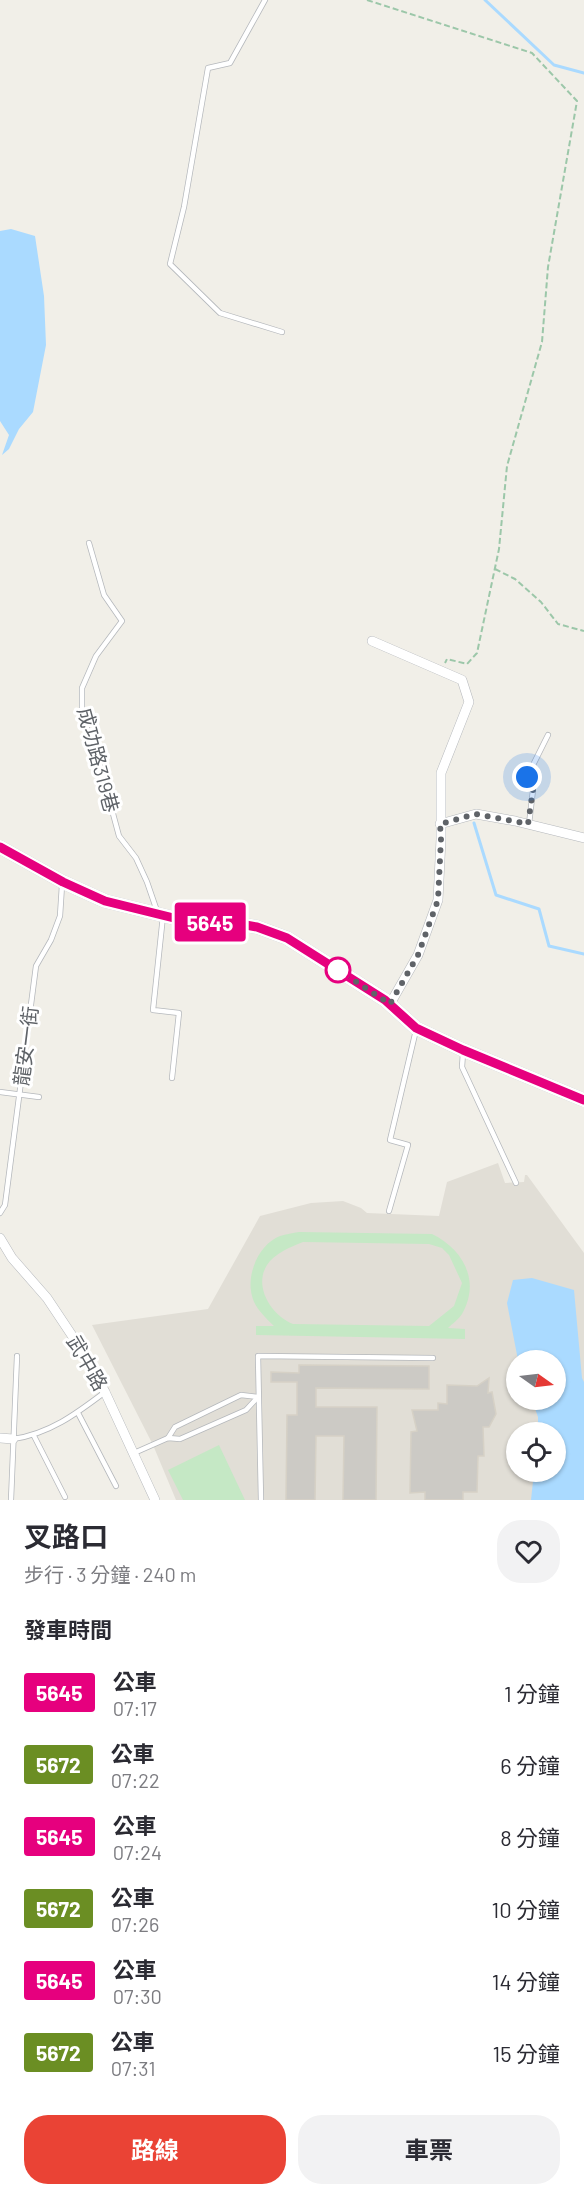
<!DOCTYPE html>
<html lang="zh-TW">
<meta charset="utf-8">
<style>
body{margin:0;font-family:Barlow,"Noto Sans TC",sans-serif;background:#f2f2f3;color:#2b2b33;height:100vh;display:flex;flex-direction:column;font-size:22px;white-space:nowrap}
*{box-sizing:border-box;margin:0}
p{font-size:20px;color:#7c7c81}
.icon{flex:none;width:33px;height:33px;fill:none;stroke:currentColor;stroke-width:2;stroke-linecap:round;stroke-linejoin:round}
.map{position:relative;height:1500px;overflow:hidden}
.panel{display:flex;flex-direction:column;background:#fff;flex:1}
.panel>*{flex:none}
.badge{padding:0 12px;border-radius:4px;font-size:21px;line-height:39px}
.needle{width:39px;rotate:104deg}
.fabs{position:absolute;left:506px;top:1350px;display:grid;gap:12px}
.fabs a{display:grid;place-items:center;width:60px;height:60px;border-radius:50%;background:#fff;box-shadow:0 2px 4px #0004;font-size:30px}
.you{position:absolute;width:30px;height:30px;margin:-15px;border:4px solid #fff;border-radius:50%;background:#1a73e8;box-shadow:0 0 0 9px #1a73e833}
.map>.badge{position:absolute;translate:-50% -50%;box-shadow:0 0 0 3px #fff}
h2{padding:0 24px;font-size:22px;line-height:54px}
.round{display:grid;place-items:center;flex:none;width:63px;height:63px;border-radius:24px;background:#f2f2f3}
.headline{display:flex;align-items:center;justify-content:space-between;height:102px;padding:0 24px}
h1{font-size:28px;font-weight:700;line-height:45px}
.action{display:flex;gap:12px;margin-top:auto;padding:12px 24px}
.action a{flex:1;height:69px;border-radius:24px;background:#ea4335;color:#fff;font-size:24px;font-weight:700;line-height:69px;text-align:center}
.action a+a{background:#f2f2f3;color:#2b2b33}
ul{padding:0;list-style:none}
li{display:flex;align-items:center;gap:18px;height:72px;padding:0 24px}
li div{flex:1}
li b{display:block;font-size:22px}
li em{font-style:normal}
li .badge{min-width:66px;font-weight:700;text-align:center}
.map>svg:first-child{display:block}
.education{fill:#e1ded6;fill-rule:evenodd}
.green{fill:#c5e8c5;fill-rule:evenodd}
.water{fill:#aadaff}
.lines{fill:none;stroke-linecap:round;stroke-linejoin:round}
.stream{stroke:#aadaff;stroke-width:3}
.building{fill:#cccac5;stroke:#d6d1c6;stroke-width:1.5}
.lane-casing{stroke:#b5b8bc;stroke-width:6}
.street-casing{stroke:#b5b8bc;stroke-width:10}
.secondary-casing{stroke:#b6babf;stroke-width:14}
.path{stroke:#9cc7a9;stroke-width:2;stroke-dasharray:6 3;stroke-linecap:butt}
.lane{stroke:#fff;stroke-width:4.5}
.street{stroke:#fff;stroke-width:9}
.secondary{stroke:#fff;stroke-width:12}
.line-casing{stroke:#fff;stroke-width:14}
.line{stroke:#e6007e;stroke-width:9}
.walk{stroke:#5f6368;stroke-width:6;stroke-dasharray:0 10.8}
.stop-dot{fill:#fff;stroke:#e6007e;stroke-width:3}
.labels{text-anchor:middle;stroke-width:6;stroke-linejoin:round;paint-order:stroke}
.street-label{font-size:20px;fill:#5f6368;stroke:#fff}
</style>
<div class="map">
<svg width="584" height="1500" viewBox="0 0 584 1500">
<rect width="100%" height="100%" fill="#f1efe8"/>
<!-- education -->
<path class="education" d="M498,1163L505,1183L524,1182L525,1175H527L584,1253V1500H176L153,1445L92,1325L208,1309L260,1216L311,1203L343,1201L361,1208L367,1213L439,1216L447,1182ZM516,1360H555V1400H516ZM516,1432H555V1472H516Z"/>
<!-- green -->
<g class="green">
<path d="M299,1232L432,1234C463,1249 481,1281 462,1314C459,1319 452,1324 448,1328L465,1329V1339L256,1335V1326H274C265,1317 255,1308 252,1296C246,1274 259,1244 280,1236C286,1234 293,1233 299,1232ZM303,1242L429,1244L442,1248L449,1255L462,1283L454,1306L429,1326L293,1324C272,1316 253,1287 267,1265C274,1254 290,1247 303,1242Z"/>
<path d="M219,1445L245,1500H183L168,1470Z"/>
</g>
<!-- water -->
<g class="water">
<path d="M11,229L35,236L44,296L46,345L33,412L19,429L9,449L2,455L9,435L0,421V231Z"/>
<path d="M532,1278L574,1290L582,1378L584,1382V1500H531L534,1472H555V1432H538V1417L532,1400H555V1360H518L507,1303L513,1280Z"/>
</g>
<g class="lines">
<!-- stream -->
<g class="stream">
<path d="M485,0L554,65L584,73"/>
<path d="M474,823L496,895L539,909L549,946L584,954"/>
</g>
</g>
<!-- building -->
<g class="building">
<path d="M299,1365L429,1366V1389L316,1388V1407H377L376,1500H343L344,1436H316L315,1500H286L287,1415H297V1382H271V1372L299,1373Z"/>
<path d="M489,1378L488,1393L492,1392L496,1414L489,1427H483L484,1456H478L477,1492H463V1500H425V1492L410,1493L411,1432L417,1431L412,1410H438V1403L447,1404V1385L477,1386Z"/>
</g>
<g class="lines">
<!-- lane casing -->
<g class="lane-casing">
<g id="lane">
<path d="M265,0L230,63L208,68L184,207L170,264L220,313L282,332"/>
<path d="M89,543L104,595L122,621L96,656L82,688V715L98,758L119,836L136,858L147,882L157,911"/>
<path d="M529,824L533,790L527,777L548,735"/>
<path d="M163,916L153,1010L179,1013L172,1078"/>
<path d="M463,1053L462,1067L516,1183"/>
<path d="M0,1092L39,1097"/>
<path d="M389,1211L408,1145L390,1140L416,1030"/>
<path d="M0,1213L5,1205L36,966L51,940L60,916L62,885"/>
<path d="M78,1413L116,1486"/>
<path d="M34,1436L65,1497"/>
<path d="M168,1438L175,1427L241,1395L258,1397"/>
<path d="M13,1439C49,1434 76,1414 105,1392"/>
<path d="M134,1453L168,1438L180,1439L246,1410L258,1397"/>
<path d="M11,1500L17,1356"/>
<path d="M261,1500L258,1356L433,1358"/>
</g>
</g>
<!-- street casing -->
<g class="street-casing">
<g id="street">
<path d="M372,641L462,680L469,702L441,773V839L438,900L418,955L390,1004"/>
<path d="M440,824L476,814L515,821L584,838"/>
<path d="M0,1238L12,1258L47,1298L83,1352L105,1392L155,1500"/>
<path d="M0,1438L13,1439"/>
</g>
</g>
<!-- secondary casing -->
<g class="secondary-casing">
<path id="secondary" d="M0,847L63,882L105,901L186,921L229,922L257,927L287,938L385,1000L416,1028L463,1050L584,1100"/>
</g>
<!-- path -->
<g class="path">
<path d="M367,0L532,53L577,101L548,267L542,342L507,466L499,549L477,653L467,664L447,659L445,663"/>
<path d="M495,569L515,579L541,602L558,624L584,631"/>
</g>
<!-- lane -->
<use href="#lane" class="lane"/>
<!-- street -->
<use href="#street" class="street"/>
<!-- secondary -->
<use href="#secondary" class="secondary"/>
</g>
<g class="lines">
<!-- line casing -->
<g class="line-casing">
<path id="line" d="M0,847L63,882L105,901L186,921L229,922L257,927L287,938L385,1000L416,1028L463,1050L584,1100"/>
</g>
<!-- line -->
<use href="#line" class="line"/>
<!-- walk -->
<path class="walk" d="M338,970L390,1004L418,955L438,900L441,839L440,824L476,814L528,824L533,790L527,777"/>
</g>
<!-- markers -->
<circle class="stop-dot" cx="338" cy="970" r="12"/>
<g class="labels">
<!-- street labels -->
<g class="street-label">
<text transform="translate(98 760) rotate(75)" y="7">成功路319巷</text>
<text transform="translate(26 1046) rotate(-83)" y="7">龍安一街</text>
<text transform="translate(87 1363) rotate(60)" y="7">武中路</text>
</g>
</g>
</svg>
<div class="fabs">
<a><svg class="needle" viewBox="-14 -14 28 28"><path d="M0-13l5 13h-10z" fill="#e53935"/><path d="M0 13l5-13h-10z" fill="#7c7c81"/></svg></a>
<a><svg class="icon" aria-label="locate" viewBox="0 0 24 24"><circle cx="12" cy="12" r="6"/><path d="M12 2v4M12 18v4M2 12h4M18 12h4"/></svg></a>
</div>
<div class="you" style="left:527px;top:777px"></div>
<b class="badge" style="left:210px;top:922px;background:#e6007e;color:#fff">5645</b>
</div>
<section class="panel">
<div class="headline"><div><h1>叉路口</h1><p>步行 · 3 分鐘 · 240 m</p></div><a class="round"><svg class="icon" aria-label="heart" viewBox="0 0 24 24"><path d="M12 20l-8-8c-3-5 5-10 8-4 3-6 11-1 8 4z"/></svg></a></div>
<h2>發車時間</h2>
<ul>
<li><span class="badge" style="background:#e6007e;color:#fff">5645</span><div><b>公車</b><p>07:17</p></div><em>1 分鐘</em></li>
<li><span class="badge" style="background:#6b8e23;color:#fff">5672</span><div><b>公車</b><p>07:22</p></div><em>6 分鐘</em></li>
<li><span class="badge" style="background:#e6007e;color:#fff">5645</span><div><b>公車</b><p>07:24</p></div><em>8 分鐘</em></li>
<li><span class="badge" style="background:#6b8e23;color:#fff">5672</span><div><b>公車</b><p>07:26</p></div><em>10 分鐘</em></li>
<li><span class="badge" style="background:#e6007e;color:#fff">5645</span><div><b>公車</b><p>07:30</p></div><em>14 分鐘</em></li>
<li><span class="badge" style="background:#6b8e23;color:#fff">5672</span><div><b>公車</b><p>07:31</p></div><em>15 分鐘</em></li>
</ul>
<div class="action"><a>路線</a><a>車票</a></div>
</section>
